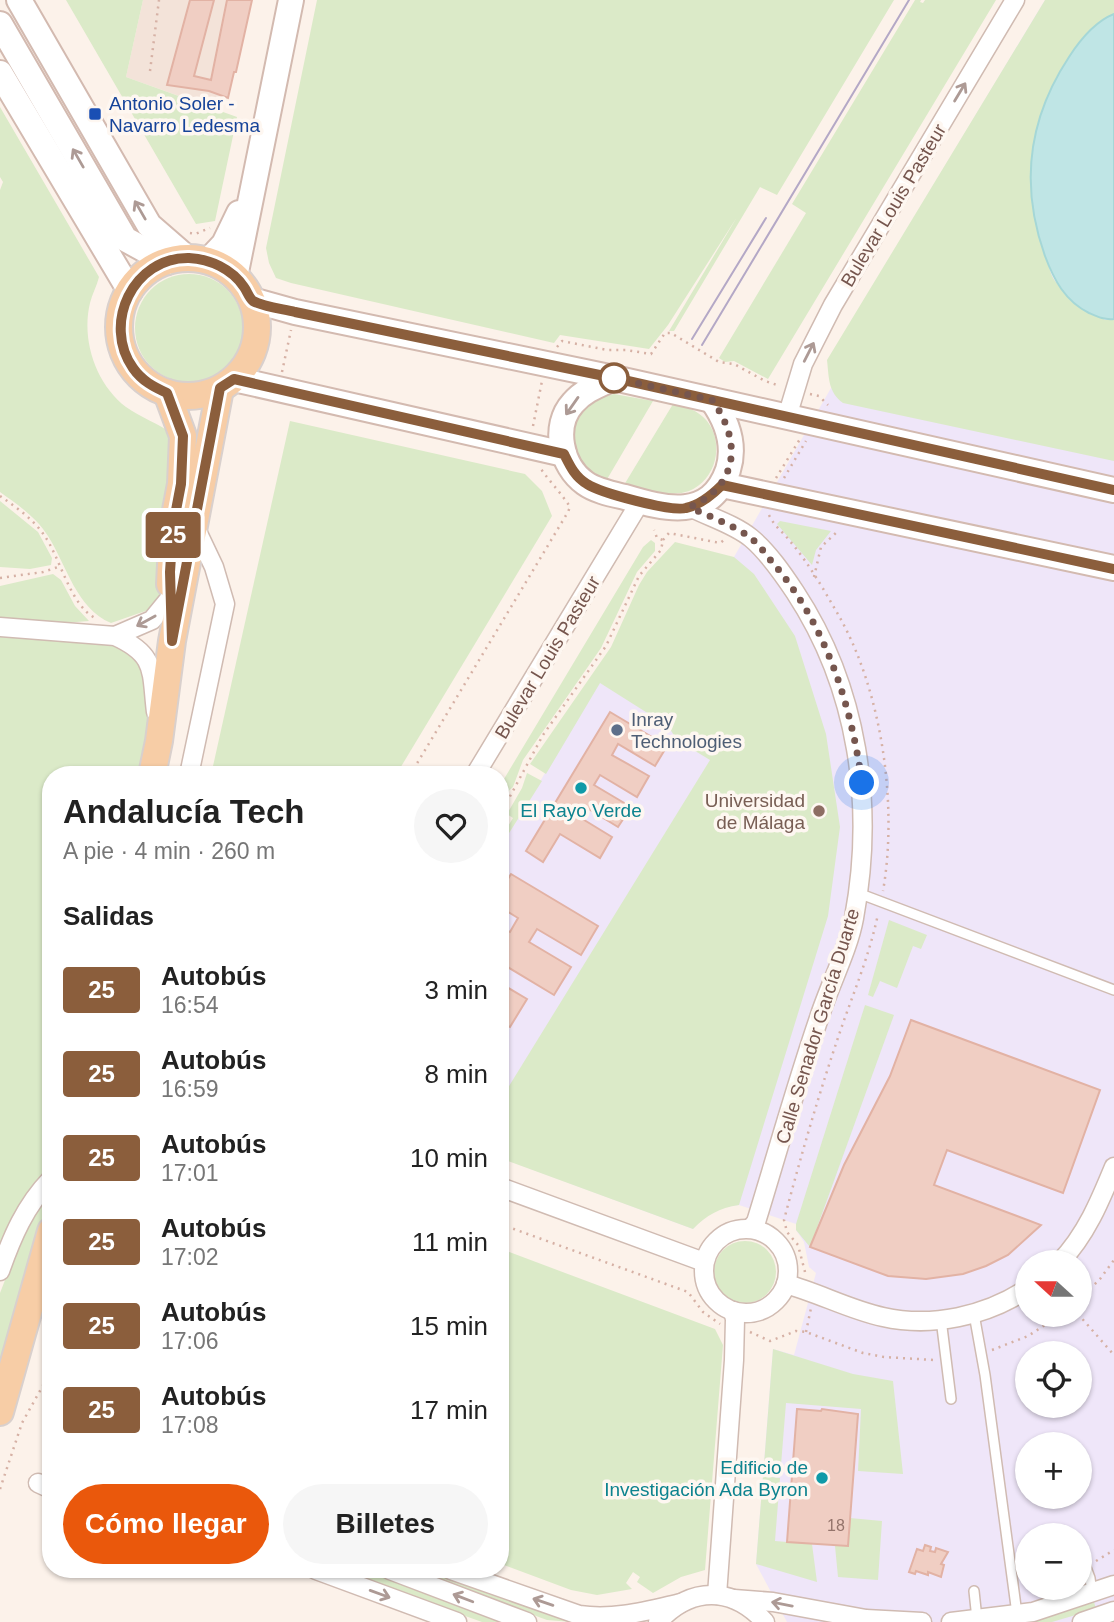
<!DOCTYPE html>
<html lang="es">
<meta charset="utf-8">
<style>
body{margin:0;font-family:Helvetica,sans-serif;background:#f6f6f6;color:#222;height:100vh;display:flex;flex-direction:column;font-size:26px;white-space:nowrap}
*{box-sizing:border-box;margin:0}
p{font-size:23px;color:#767676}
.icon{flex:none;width:38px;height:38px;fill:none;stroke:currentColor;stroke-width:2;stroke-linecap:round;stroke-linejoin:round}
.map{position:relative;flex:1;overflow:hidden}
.panel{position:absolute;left:42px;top:766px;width:467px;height:812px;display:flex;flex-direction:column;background:#fff;border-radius:28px;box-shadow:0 2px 5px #0004}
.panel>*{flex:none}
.badge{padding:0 14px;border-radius:5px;font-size:24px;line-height:46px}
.needle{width:46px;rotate:291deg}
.tools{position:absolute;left:1015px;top:1250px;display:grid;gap:14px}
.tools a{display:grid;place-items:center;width:77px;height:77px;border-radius:50%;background:#fff;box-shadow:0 2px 5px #0004;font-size:35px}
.you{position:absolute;width:35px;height:35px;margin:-18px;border:5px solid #fff;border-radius:50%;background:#1a73e8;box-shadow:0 0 0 10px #1a73e833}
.map>.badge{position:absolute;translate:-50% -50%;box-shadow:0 0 0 4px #fff}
h2{padding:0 21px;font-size:26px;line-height:63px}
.round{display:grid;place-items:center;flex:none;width:74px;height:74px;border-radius:37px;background:#f6f6f6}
.summary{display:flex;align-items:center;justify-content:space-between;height:119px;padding:0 21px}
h1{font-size:33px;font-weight:700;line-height:52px}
.action{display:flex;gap:14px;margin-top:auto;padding:14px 21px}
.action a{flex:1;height:80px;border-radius:42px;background:#ea580c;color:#fff;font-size:28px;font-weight:700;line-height:80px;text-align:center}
.action a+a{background:#f6f6f6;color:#222}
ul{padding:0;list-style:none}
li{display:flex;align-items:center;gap:21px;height:84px;padding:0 21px}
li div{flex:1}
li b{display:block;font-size:26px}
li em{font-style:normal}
li .badge{min-width:77px;font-weight:700;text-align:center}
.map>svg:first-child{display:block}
.residential{fill:#f3e3d9}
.education{fill:#efe6f9;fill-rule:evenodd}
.green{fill:#dbeac8}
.water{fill:#bfe5e5;stroke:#a5d7d7;stroke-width:2}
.building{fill:#f0cec3;stroke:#e2b2a4;stroke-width:2}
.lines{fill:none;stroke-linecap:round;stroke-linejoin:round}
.lane-casing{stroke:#d0bbb2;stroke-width:12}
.street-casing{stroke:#d0bbb2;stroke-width:21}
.secondary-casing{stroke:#d3bab0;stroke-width:28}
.primary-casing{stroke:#d9d0cd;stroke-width:30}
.path{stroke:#d6b1a5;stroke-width:2.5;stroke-dasharray:2 5;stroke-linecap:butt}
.lane{stroke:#fff;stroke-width:9}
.street{stroke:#fff;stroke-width:18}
.secondary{stroke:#fff;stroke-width:24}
.primary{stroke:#f7cda6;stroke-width:26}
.tram{stroke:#b4a8c6;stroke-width:2}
.oneway{stroke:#ad9a95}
.line-casing{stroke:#fff;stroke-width:16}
.line{stroke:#8b5e3c;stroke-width:10}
.walk{stroke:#76564e;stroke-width:7;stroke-dasharray:0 12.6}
.transit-dot{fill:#1a4fb4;stroke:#fef7f1;stroke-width:2.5}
.stop-dot{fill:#fff;stroke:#8b5e3c;stroke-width:3.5}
.service-dot{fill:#5c6f8a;stroke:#fef7f1;stroke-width:2.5}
.culture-dot{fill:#0f9aa8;stroke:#fef7f1;stroke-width:2.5}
.education-dot{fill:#8d6e63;stroke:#fef7f1;stroke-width:2.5}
.labels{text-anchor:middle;stroke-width:7;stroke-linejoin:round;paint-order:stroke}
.number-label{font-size:16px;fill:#94746b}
.transit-label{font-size:19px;fill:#164399;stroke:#fef7f1;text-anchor:start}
.street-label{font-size:19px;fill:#76564e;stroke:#fef7f1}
.service-label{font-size:19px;fill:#4e5e75;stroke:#fef7f1;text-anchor:start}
.education-label{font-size:19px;fill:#785e54;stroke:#fef7f1;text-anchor:end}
.culture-label{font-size:19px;fill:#0d838f;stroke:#fef7f1}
</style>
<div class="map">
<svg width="1114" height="1622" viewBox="0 0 1114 1622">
<rect width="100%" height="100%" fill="#fcf2ea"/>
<!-- residential -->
<path class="residential" d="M143,0H252L236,72H234L228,98L221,96L218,110L126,77Z"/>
<!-- education -->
<path class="education" d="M1045,0H1114V1622H787L756,1564L773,1349L794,1355L816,1273L809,1267L804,1242L796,1230V1224L739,1205L725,1207L706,1215L693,1229L501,1158L500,848L599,683L734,557L831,388L828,360ZM1027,1262H1080V1314H1027ZM1027,1353H1080V1405H1027ZM1027,1444H1080V1496H1027ZM1027,1535H1080V1587H1027Z"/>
<!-- green -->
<g class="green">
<path d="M66,0H143L126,77L237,117L215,221L196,224Z"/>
<path d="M317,0H894L777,195L760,187L674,331H669L737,217L668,325L649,349L560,335L554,343L291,283L276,278L269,263L266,248Z"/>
<path d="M915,0H921L920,2L923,3L925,0H996L768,379L734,361L725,362L719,358L806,213L792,204Z"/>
<path d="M1045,0H1114V14C1094,22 1080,40 1069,57C1028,119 1020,186 1046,256C1048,263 1050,274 1055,281C1062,291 1094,311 1105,320L1114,319V461L843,403C828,392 829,378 827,360Z"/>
<path d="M0,107L99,277C97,286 92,294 90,303C81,340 96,384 126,407C141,418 159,423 173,435L175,452L163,500L162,596L157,607L111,623C76,608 67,566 48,536C36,517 18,505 0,492V190L3,182L0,177Z"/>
<circle cx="189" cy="328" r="54"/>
<path d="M614,394L653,401L606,481C600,478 591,475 587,470C559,440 577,402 614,394Z"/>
<path d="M673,404C686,407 698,410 707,421C725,444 716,480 689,491C670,498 643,488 624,485Z"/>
<path d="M290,421L525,474L542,491L552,516L396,775H211Z"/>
<path d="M0,501L38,532L52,558L51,565L30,569L0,567Z"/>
<path d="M780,521L831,531L816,550L812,565L777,524Z"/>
<path d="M651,540L655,543V551L637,572L601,648L523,760L513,787L501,798V784L643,547Z"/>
<path d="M675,542L734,557L754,574L795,636L826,734L840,827L828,916L739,1205C719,1208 707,1215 693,1229L500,1158L501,1099L710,760L677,740L668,726L600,683L546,774L530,764L611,647L639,585L647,572Z"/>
<path d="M53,574L61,580L75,606L89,621L64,623L0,618V586Z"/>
<path d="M0,636L111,644L134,650L140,661L153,741L145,775H51V1165L14,1215L0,1249Z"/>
<path d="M527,773L542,781L504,841L501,840V831L504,833L513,818L507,814L522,788Z"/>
<path d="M889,920L927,935L921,949L913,946L897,988L880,981L873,997L868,995Z"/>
<path d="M865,1005L894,1015L810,1247L796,1230V1224Z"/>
<path d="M47,1204L49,1219L0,1382V1293L23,1234L40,1206Z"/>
<circle cx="745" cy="1272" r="31"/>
<path d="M501,1249L715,1329L723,1345L705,1570L681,1577L653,1593L637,1582L640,1577L633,1572L626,1583L632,1589L597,1595L571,1590L501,1564Z"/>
<path d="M773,1349L853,1374L893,1381L903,1474L858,1471L861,1409L786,1403L781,1465L764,1464Z"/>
<path d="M763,1476L780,1478L775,1541L812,1544L817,1582L756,1564Z"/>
<path d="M850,1518L882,1521L878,1580L838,1577L835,1546H848Z"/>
<path d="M362,1570L505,1622H482L359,1578Z"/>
<path d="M410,1570H426L572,1622L547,1620Z"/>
<path d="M1094,1602L1096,1609L1052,1622H1017Z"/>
</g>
<!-- water -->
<path class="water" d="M1114,14V319C1104,320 1098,317 1089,313C1065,301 1054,280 1045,256C1020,186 1028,119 1069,57C1080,40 1094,22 1114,14Z"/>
<!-- building -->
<g class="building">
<path d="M190,0H214L194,76L211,80L227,0H252L236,72H234L228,98L209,91L167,85Z"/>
<path d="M610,712L667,746L655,766L618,744L612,755L649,776L637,797L600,775L594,785L631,807L618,827L582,805L576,815L612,837L600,858L560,834L543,862L526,851Z"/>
<path d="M511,874L598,926L581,955L537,929L529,942L571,967L554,995L506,966L500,976V927L510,932L518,918L500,907V892Z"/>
<path d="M500,983L527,999L510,1027L500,1022Z"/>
<path d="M911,1020L1100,1090L1063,1193L947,1150L934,1185L1041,1225L1008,1255L986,1266L963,1274L926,1279L888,1276L810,1247L844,1165L890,1076Z"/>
<path d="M797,1409L821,1411L822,1409L858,1414L848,1546L787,1542Z"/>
<path d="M925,1545L931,1547L930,1551L935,1552L936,1548L948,1552L941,1564L944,1565L941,1577L928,1572V1575L916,1571L915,1574L909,1572L917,1549L923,1551Z"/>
</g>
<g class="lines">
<!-- lane casing -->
<g class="lane-casing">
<g id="lane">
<path d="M858,893L1114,990"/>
<path d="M974,1314L985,1375L1017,1614"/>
<path d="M941,1319L951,1399"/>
<path d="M1080,1551L1090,1578L1092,1593"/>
<path d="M974,1591L977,1619"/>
</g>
</g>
<!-- street casing -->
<g class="street-casing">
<g id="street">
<path d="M787,417L803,364L833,305L1015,0"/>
<path d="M690,507C709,517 734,524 751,538C768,552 783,574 795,592C858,688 875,805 854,918C848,951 829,986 819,1018C796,1085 777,1154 756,1222L751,1228"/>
<path d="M0,627L115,636C157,655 151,671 156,712"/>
<path d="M115,636L152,620L170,598"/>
<path d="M189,775L225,604L214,567L195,527"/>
<path d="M475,775L640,502"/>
<path d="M500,1187L704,1262"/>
<circle cx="746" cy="1271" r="42"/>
<path d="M1060,1262C1086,1235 1100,1201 1114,1167"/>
<path d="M0,1271C12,1237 25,1206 51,1179"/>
<path d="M786,1284C819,1293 850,1310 883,1317C932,1328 986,1316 1027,1289"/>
<path d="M38,1483L51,1489"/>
<path d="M316,1570L457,1622"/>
<path d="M390,1570L527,1622"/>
<path d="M451,1570L579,1615C615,1620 646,1611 681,1603"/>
<path d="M717,1595L734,1360L735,1319L733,1311"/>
<path d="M734,1599L773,1602L866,1619L922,1622"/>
<path d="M658,1622C691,1586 732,1586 765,1622"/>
<path d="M951,1622L1033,1612L1114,1585"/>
<path d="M1082,1622L1114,1611"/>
</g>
</g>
<!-- secondary casing -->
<g class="secondary-casing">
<g id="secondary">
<path d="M19,0L149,225L187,258"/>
<path d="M0,24L125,239L167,262"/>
<path d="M0,73L130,291"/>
<path d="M208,261L224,244L239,213"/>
<path d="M235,277L291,0"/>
<path d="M252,300L295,312L614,378L1114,490"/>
<path d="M614,378C599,385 584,390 573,403C552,426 561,466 585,483C596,491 612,494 625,497C665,509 710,521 728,470C736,444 727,421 712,400"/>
<path d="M234,379L564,454"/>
<path d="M722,485L1114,568"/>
</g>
</g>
<!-- primary casing -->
<g class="primary-casing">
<g id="primary">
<circle cx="188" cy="327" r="69"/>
<path d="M167,393L183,436L181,484L173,526L170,584"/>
<path d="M152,775L159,741L172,641L220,389"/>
<path d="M0,1412L51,1231"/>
</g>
</g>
<!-- path -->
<g class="path">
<path d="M150,71L159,0"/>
<path d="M190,233L195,234L210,228"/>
<path d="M557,347L562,341L607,350H626L651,354L665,333H671L719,362L734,364L765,381L780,386"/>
<path d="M282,372L291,330"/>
<path d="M810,394L819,396L828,405"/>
<path d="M533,426L542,381"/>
<path d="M776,478L800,439"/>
<path d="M784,478L806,441"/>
<path d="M0,496C16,507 33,519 44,535C60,557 70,605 95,618"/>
<path d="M769,515C774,526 782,531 789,540C808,562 824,590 839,616C882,692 898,805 883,891"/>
<path d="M663,540L669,533L720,543L724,540"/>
<path d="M814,577L821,547L839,530"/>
<path d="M0,578L43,572L58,567"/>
<path d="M410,775L568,512L570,507C562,494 550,482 541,469"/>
<path d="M500,815L543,735L606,646L639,576L661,550L663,540L657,538L654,530"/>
<path d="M500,1224L688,1292L703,1312L720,1324"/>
<path d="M805,1272L798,1245L787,1232L784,1220C801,1155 820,1090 842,1026C855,989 870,953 878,914"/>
<path d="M1080,1299L1100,1279L1114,1260"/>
<path d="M1078,1314L1114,1355"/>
<path d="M750,1332L770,1341L796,1331L806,1332L863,1353L884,1357L934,1360"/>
<path d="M806,1332L811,1308"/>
<path d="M992,1350L1028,1336L1062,1314"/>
<path d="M0,1489L22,1423L51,1371"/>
<path d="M1096,1561L1114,1550"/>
</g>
<!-- lane -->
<use href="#lane" class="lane"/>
<!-- street -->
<use href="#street" class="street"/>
<!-- secondary -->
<use href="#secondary" class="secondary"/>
<!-- primary -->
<use href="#primary" class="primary"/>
<!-- tram -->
<g class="tram">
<path d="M692,339L766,218"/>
<path d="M702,345L909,0"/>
</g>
</g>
<!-- one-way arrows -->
<defs><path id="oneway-shaft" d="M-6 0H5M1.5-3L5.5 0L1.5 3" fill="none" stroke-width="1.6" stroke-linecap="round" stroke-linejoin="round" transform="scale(1.75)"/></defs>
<g class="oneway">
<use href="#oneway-shaft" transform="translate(960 92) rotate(-59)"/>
<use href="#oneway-shaft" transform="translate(78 158) rotate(-120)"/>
<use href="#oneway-shaft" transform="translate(140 210) rotate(-120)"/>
<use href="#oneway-shaft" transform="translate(809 352) rotate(-63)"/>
<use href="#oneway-shaft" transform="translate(572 406) rotate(125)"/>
<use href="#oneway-shaft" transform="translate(146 621) rotate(151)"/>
<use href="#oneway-shaft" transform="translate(380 1594) rotate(20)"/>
<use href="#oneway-shaft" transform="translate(463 1598) rotate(-159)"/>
<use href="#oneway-shaft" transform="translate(543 1602) rotate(-161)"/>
<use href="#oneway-shaft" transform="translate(782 1604) rotate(-169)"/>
</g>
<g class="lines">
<!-- line casing -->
<g class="line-casing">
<path id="line" d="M1114,490L619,379L295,312C283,309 264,307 253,301C249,298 247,291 244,287C232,269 210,259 189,258C133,257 102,324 133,368C142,381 154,387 167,393L183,436L181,484L173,526L170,572L172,641L220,388L234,379L564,454C570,466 575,477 587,484C601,493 671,512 686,508C700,505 712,495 722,485L1114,569"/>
</g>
<!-- line -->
<use href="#line" class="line"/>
<!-- walk -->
<path class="walk" d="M614,378L712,400C742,441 739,485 690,507C709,517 735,525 752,539C760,545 766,555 773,563C826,625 851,704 862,783"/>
</g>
<!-- markers -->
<rect class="transit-dot" x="88" y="107" width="14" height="14" rx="3.5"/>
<circle class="stop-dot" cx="614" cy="378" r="14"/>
<circle class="service-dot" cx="617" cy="730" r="7"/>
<g class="culture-dot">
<circle cx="581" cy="788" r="7"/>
<circle cx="822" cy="1478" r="7"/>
</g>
<circle class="education-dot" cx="819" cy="811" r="7"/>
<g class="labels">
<!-- number labels -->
<g class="number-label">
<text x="836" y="1531">18</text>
</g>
<!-- transit labels -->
<g class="transit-label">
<text x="109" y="110">Antonio Soler -<tspan x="109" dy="22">Navarro Ledesma</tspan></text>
</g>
<!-- street labels -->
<g class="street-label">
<text transform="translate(893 205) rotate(-59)" y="7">Bulevar Louis Pasteur</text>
<text transform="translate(547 657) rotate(-59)" y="7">Bulevar Louis Pasteur</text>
<text transform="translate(817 1026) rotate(-73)" y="7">Calle Senador García Duarte</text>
</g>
<!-- service labels -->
<g class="service-label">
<text x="631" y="726">Inray<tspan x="631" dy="22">Technologies</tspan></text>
</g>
<!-- education labels -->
<g class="education-label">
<text x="805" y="807">Universidad<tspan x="805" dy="22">de Málaga</tspan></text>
</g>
<!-- culture labels -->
<g class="culture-label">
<text x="581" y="817">El Rayo Verde</text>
<text x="808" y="1474" text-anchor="end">Edificio de<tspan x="808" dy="22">Investigación Ada Byron</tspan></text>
</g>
</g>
</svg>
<div class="tools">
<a><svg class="needle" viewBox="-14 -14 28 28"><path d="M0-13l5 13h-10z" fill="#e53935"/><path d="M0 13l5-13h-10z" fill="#767676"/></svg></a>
<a><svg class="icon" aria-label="locate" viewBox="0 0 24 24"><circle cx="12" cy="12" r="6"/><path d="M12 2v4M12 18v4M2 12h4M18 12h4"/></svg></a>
<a>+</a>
<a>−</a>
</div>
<div class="you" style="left:862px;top:783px"></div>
<b class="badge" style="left:173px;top:535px;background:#8b5e3c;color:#fff">25</b>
<section class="panel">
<div class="summary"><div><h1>Andalucía Tech</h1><p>A pie · 4 min · 260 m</p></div><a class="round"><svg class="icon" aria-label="heart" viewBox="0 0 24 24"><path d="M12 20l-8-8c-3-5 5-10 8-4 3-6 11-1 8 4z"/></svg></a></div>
<h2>Salidas</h2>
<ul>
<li><span class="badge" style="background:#8b5e3c;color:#fff">25</span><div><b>Autobús</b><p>16:54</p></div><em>3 min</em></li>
<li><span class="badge" style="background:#8b5e3c;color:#fff">25</span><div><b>Autobús</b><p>16:59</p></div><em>8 min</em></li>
<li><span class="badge" style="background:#8b5e3c;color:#fff">25</span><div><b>Autobús</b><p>17:01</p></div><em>10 min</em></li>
<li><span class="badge" style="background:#8b5e3c;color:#fff">25</span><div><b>Autobús</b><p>17:02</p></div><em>11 min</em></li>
<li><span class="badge" style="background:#8b5e3c;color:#fff">25</span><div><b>Autobús</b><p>17:06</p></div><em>15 min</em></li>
<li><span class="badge" style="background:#8b5e3c;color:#fff">25</span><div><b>Autobús</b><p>17:08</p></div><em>17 min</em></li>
</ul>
<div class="action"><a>Cómo llegar</a><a>Billetes</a></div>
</section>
</div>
